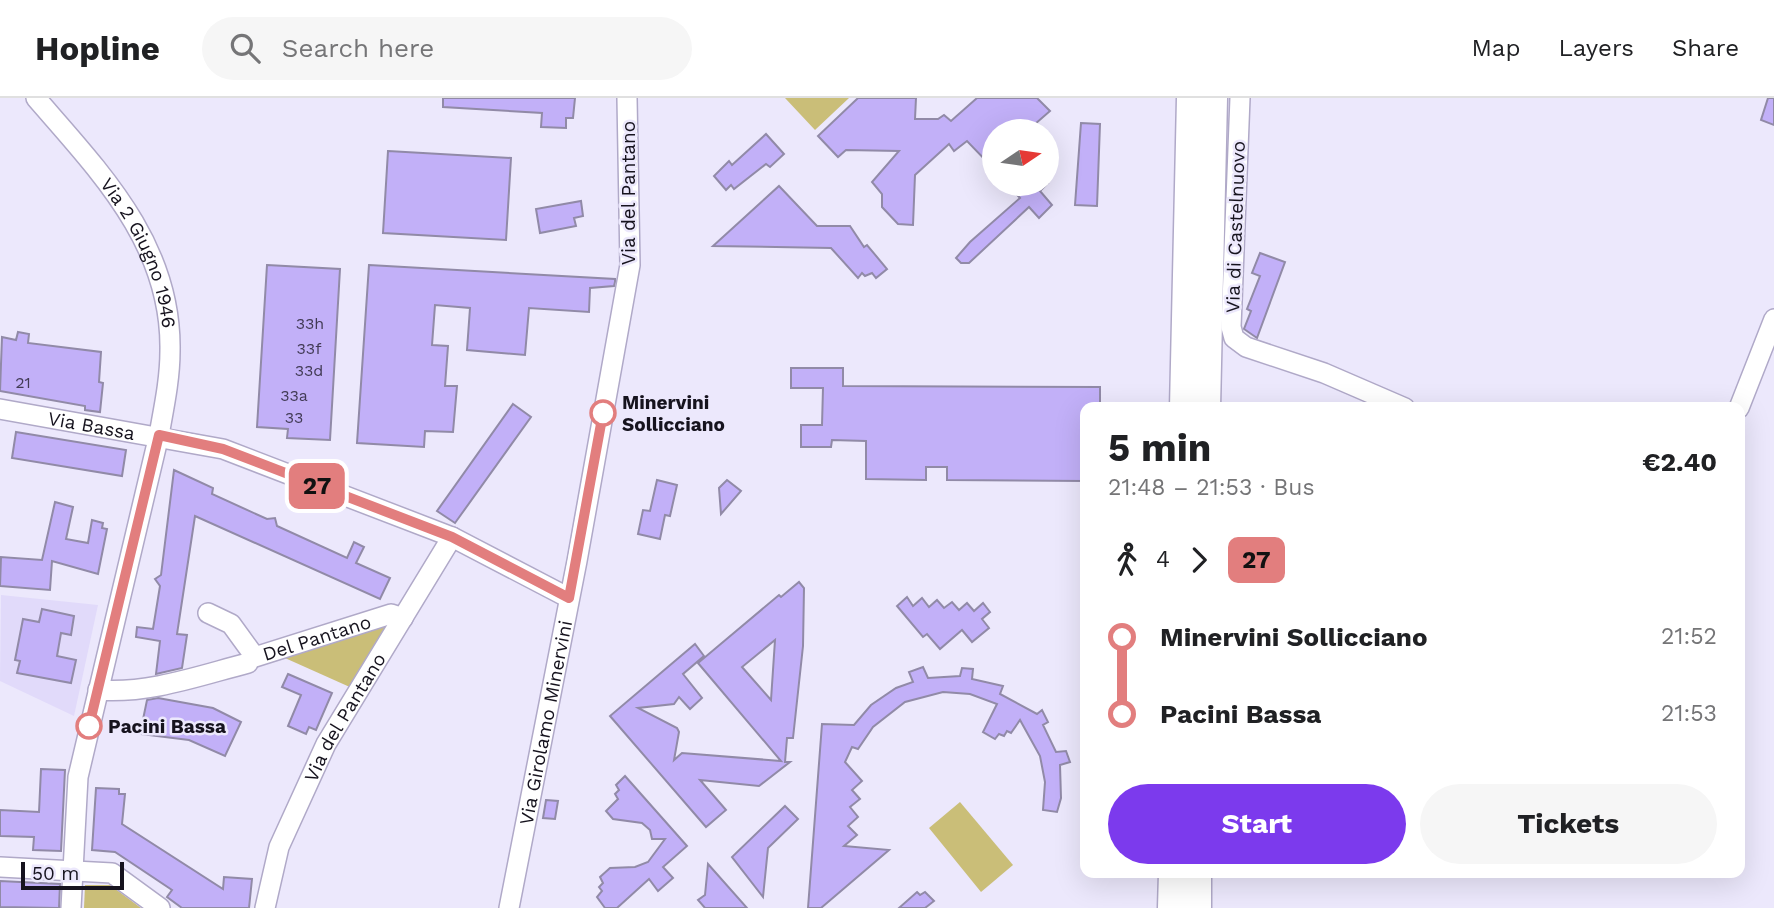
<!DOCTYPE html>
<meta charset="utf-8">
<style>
body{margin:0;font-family:"Work Sans",sans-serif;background:#f6f6f6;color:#202124;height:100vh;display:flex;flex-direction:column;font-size:26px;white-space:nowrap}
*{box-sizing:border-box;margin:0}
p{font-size:23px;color:#757577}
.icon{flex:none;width:38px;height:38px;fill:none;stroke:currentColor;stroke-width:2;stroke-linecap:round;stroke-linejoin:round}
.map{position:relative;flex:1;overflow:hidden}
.panel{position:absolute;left:1080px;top:304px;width:665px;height:476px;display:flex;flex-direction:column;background:#fff;border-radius:14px;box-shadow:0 7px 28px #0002}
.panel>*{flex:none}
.badge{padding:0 14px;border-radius:10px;font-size:24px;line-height:46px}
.needle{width:46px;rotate:77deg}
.tools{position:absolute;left:982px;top:21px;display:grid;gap:14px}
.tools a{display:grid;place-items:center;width:77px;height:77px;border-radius:50%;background:#fff;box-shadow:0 7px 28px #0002;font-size:35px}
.scale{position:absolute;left:21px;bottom:18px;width:103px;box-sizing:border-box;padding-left:7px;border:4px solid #16131e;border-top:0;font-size:19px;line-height:24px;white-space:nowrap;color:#16131e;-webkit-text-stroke:5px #ece8fc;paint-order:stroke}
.map>.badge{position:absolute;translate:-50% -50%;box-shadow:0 0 0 4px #fff}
.legs{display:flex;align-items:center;gap:10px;height:77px;padding:0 28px;font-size:23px}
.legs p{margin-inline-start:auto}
.headline{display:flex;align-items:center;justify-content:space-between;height:119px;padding:0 28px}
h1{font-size:38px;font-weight:700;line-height:52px}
.button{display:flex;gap:14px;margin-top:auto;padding:14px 28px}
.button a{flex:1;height:80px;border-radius:42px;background:#7c3aed;color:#fff;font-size:28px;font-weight:700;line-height:80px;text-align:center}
.button a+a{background:#f6f6f6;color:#202124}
ul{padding:0 28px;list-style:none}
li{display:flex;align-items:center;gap:24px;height:77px;font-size:26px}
li i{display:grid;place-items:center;width:10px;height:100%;margin:0 9px;background:currentColor}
li i::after{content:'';width:18px;height:18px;margin:-9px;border:5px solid;border-radius:50%;background:#fff}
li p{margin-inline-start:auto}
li:first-child i{background:linear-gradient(#0000 50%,currentColor 0)}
li:last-child i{background:linear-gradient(currentColor 50%,#0000 0)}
header{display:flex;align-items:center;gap:42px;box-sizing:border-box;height:98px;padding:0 35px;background:#fff;border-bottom:2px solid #e0e0e0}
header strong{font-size:33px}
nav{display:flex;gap:38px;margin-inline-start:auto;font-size:24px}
.search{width:490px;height:63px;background:#f6f6f6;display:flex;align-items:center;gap:18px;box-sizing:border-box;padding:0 24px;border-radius:38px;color:#757577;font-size:26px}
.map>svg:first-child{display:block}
.built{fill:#e1dafa}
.green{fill:#cabe78}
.building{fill:#c2b0f8;stroke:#918aa7;stroke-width:2;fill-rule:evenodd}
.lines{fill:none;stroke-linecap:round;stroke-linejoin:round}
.minor-casing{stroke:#b0a9c8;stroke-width:22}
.highway-casing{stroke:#b0a9c8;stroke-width:31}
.minor{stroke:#fff;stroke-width:19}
.highway{stroke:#fff;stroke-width:28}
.line-1-casing{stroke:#fff;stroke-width:16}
.line-1{stroke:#e27e7e;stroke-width:10}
.stop-1-dot{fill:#fff;stroke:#e27e7e;stroke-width:3.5}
.labels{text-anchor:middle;stroke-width:5;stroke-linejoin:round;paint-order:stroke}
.number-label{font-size:16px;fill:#413a54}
.street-label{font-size:19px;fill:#16131e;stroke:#ece8fc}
.stop-label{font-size:19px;font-weight:bold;fill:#16131e;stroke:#ece8fc;text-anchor:start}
</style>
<header>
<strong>Hopline</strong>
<div class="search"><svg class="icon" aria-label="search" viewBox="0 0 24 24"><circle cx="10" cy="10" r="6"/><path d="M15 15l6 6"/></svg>Search here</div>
<nav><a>Map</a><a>Layers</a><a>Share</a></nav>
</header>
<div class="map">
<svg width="1774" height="810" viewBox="0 0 1774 810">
<rect width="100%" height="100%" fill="#ece8fc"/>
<!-- built -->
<path class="built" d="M1,497L98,507L74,618L0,583Z"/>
<!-- green -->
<g class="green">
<path d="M785,0H849L815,32Z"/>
<path d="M391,521L352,590L276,556Z"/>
<path d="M960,704L1013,767L981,794L929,730Z"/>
<path d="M85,787H110L141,810H84Z"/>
</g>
<!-- building -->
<g class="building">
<path d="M443,0H575L573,20H566V30L541,29L542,15L443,9Z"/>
<path d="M858,0H916L915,21H938L944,17L951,23L977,0H1037L1050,13L1027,33H994V71L967,43L954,53L949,46L915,77L913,127L898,126L882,109V96L872,84L899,53L846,52L838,59L818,38Z"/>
<path d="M1768,0H1774V27L1761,22Z"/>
<path d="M1081,25L1100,26L1097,108L1075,107Z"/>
<path d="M766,36L784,56L770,69L766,66L734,91L731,87L726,92L714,78L729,63L732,67Z"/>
<path d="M388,53L511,60L506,142L383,135Z"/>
<path d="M1007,86H1047L1040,93L1052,107L1039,120L1029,109L969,165H961L956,160L970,144L1020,100Z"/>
<path d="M779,88L817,128H850L864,149L867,147L887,171L876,180L872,175L865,178L862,175L858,180L831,150L713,148Z"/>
<path d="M581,103L583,118L574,120L576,128L540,135L536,111Z"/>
<path d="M1260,155L1285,164L1257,240L1244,231L1251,213L1247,211L1260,178L1252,175Z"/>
<path d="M267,167L340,171L330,342L287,340L288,331L257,329Z"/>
<path d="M369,167L615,181V184L614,188L590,190L589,214L529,210L525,257L467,252L470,210L435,207L432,247L448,248L445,288H457L453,334L425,333L424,349L357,345Z"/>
<path d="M18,234L29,236L28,245L101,254L99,284L103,285L100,314L85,312V308L0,293L2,239L16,242Z"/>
<path d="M791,270H843V288L1100,289V310H1085V383L947,382V369H926V382L866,381V343L832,342L831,349H801V327H822L823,290H791Z"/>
<path d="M513,306L531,319L455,425L437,413Z"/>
<path d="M16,334L126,352L122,378L12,360Z"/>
<path d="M174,372L213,390L212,396L267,421L275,420L277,428L347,460L354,444L364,449L356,465L390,480L380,501L195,418L177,536L187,537L182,570L156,576L160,543L136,539L137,529L153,531L160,488L155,481L161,477Z"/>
<path d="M657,382L677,387L670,418L665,417L660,441L638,436L643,412L650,413Z"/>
<path d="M727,382L741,393L721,416L719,390Z"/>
<path d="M55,404L73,409L66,441L88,445L92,422L103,425L102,430L107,431L98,476L52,463L50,492L0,488L1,459L42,462Z"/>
<path d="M799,484L804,490L803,548L793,640H787L785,664H790L759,688L700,682L726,712L706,729L610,618L695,546L704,558L683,576L702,600L690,611L679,599L674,606L638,610L677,630L679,634L674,662L682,655L781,663L698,565L779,497L781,499ZM775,542L771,602L742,569Z"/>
<path d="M907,499L913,508L922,500L929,509L937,502L944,510L952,504L959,512L967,505L974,513L983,505L990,514L982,521L989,530L972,544L962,532L940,551L927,536L923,539L897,508Z"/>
<path d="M42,511L74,518L71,537L61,535L57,558L76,562L71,585L17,575L20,563L15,562L23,521L39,524Z"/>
<path d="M923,569L928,580L960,578L962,570L973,571L972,581L1003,588L1000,596L1037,616L1042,612L1048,624L1043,627L1056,654L1066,653L1070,664L1060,667L1061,700L1057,714L1043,712L1045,684L1040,658L1020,622L1011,635L1007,633L1004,638L999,636L995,641L983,634L997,606L970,596L943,594L905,604L873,629L858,651L852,649L845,664L862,683L852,692L860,701L850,709L858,719L848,728L857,737L844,748L889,752L821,810H808L822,626L854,627L871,607L896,590L913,584L909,574Z"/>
<path d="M288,576L332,595L316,632L309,629L306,636L288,628L301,597L282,589Z"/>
<path d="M158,600L213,610L241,624L225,658L189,642L140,636L147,602Z"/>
<path d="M41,671L65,672L61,753L33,752L34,739L0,738V712L39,714Z"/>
<path d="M625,678L687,748L663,769L673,780L658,793L649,781L617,810H605L597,799L602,793L599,789L603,785L600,779L610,770L635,769L648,764L665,741H652L650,732L642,725L613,721L606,713L618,701L615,696L619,692L616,687Z"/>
<path d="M96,690L119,691V696H125L122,726L223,791L224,779L252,781L249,810H182L167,799L172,792L115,754L92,752Z"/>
<path d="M546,702L558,703L555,721L543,720Z"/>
<path d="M785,708L798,721L768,750L763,799L732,759Z"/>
<path d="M708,766L747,810H705L698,802L705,797Z"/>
<path d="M0,783L60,786L59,810L0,809Z"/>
<path d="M917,794L920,797L925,794L934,803L925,810H899Z"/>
</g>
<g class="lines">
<!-- minor casing -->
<g class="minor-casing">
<g id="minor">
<path id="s1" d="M36,0C101,75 172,147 170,253C170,281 164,309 159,337L78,679L71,810"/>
<path d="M1240,0L1231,229L1234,240L1246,249L1324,275L1405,310"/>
<path d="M1739,310L1774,221"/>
<path id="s2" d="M0,311L223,351L452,439L569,500"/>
<path id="s3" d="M208,515L231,526L255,559L391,516L403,520"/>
<path d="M98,592C149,596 198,578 248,565"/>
<path d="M0,769L112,775L160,810"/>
<path id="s4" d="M265,810L279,749L326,646L452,439"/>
<path id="s5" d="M509,810L577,463L630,167L627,0"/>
</g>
</g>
<!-- highway casing -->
<g class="highway-casing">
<g id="highway">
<path d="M1184,310L1191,0"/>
<path d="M1206,310L1213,0"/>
<path d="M1172,810L1173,775"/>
<path d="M1197,810V775"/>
</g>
</g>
<!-- minor -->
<use href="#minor" class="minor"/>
<!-- highway -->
<use href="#highway" class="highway"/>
</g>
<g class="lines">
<!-- line-1 casing -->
<g class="line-1-casing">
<path id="line-1" d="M89,628L159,337L223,351L452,439L569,500L603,315"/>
</g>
<!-- line-1 -->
<use href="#line-1" class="line-1"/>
</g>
<!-- markers -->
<g class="stop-1-dot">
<circle cx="603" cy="315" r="12"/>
<circle cx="89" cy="628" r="12"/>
</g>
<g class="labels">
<!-- number labels -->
<g class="number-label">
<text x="310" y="231">33h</text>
<text x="309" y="256">33f</text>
<text x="309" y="278">33d</text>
<text x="23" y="290">21</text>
<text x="294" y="303">33a</text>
<text x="294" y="325">33</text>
</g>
<!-- street labels -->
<g class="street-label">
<text transform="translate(628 95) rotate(-90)" y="7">Via del Pantano</text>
<text transform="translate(1235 129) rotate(-88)" y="7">Via di Castelnuovo</text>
<text dy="7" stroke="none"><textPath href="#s1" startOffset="189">Via 2 Giugno 1946</textPath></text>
<text dy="7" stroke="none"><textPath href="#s2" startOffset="93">Via Bassa</textPath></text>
<text dy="7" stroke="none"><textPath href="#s3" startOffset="131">Del Pantano</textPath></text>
<text dy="7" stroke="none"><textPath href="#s4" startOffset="208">Via del Pantano</textPath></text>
<text dy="7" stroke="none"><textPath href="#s5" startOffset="189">Via Girolamo Minervini</textPath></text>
</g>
<!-- stop labels -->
<g class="stop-label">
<text x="622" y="311">Minervini<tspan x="622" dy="22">Sollicciano</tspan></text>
<text x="108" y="635">Pacini Bassa</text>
</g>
</g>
</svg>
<div class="tools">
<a><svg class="needle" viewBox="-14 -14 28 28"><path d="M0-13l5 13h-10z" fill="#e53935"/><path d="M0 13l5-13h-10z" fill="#757577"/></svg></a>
</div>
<div class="scale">50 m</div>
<b class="badge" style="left:317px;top:388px;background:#e27e7e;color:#111">27</b>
<section class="panel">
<div class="headline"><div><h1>5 min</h1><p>21:48 – 21:53 · Bus</p></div><b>€2.40</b></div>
<div class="legs"><svg class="icon" aria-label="walk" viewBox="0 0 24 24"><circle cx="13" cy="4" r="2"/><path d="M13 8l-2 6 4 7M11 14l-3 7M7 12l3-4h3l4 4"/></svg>4<svg class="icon" aria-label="forward" viewBox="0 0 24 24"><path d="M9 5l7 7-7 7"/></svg><b class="badge" style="background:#e27e7e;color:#111">27</b></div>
<ul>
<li><i style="color:#e27e7e"></i><b>Minervini Sollicciano</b><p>21:52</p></li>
<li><i style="color:#e27e7e"></i><b>Pacini Bassa</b><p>21:53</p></li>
</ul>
<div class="button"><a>Start</a><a>Tickets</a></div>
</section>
</div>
